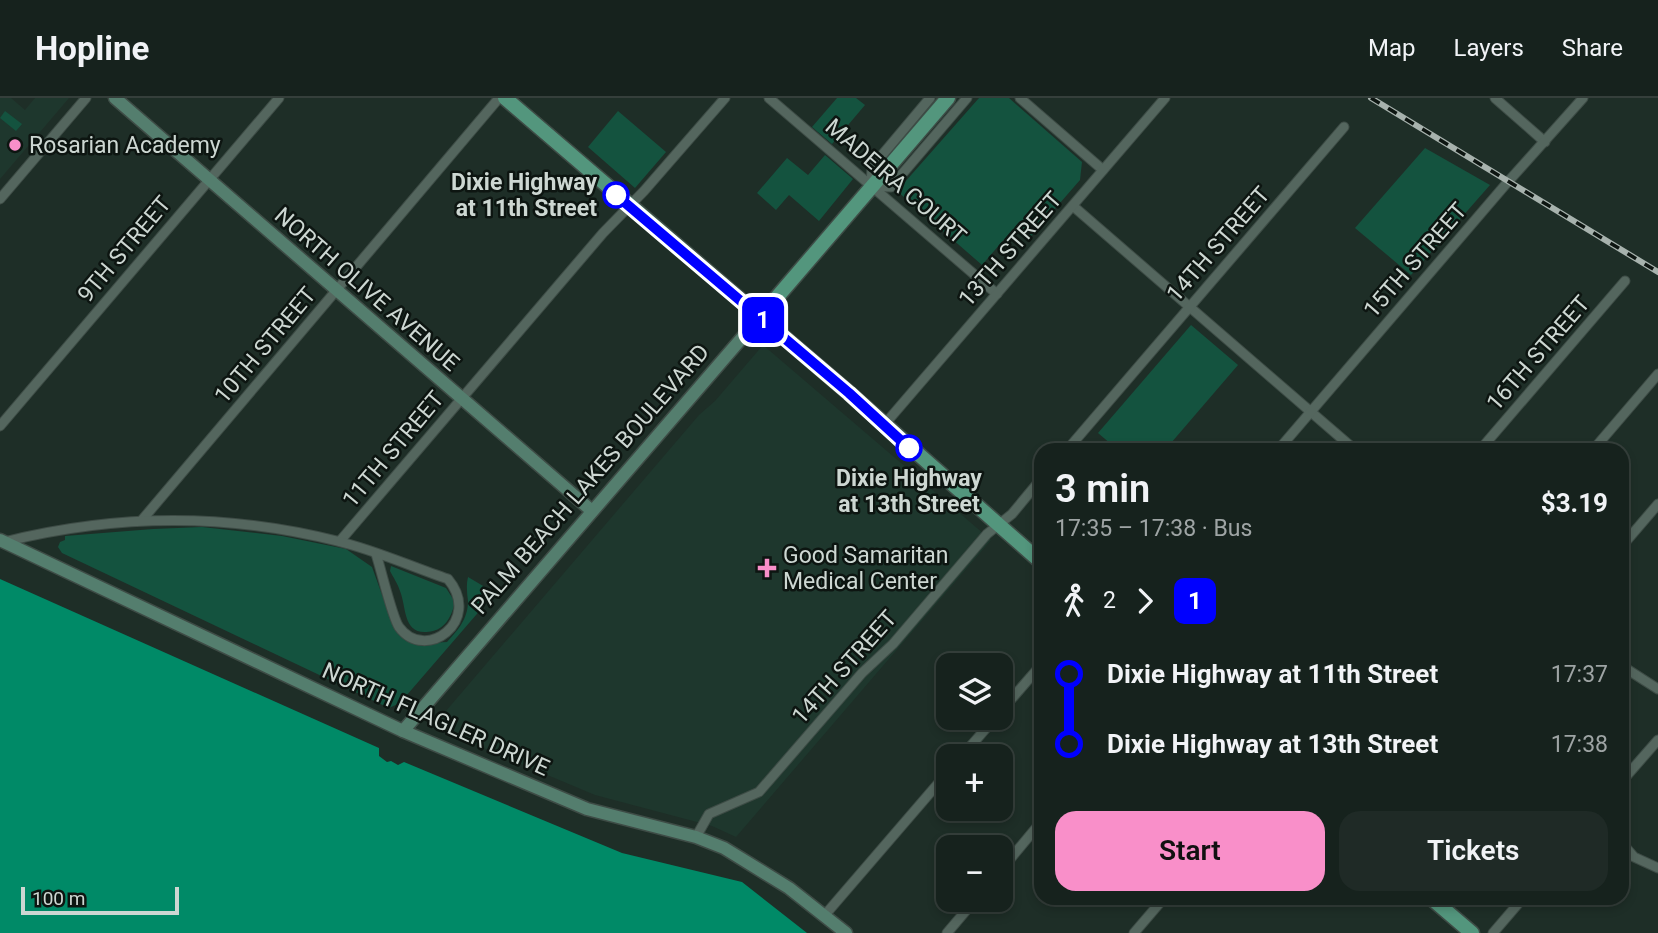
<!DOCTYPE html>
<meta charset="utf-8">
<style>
body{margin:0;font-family:Roboto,sans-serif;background:#1f2a26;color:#f1f3f6;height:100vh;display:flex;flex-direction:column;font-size:26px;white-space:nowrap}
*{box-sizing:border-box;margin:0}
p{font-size:23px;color:#9ea4a4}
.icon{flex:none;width:38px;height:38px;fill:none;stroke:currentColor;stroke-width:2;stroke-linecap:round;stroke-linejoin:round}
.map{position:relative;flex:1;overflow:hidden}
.sheet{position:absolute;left:1034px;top:345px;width:595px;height:462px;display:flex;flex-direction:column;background:#16221d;border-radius:21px;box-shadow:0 4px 10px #0003,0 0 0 2px #353f3b}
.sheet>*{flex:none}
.badge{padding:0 14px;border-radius:10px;font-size:24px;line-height:46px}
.tools{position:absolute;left:936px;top:555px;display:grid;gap:14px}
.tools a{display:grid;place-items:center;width:77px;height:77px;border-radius:14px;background:#16221d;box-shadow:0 4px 10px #0003,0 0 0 2px #353f3b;font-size:35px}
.scale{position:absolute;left:21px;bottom:18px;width:158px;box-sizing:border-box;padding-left:7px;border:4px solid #cdd7d2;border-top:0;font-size:19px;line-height:24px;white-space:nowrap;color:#cdd7d2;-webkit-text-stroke:5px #0d1511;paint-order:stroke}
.map>.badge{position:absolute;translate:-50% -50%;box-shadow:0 0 0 4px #fff}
.legs{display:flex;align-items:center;gap:10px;height:77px;padding:0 21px;font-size:23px}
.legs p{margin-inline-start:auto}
.head{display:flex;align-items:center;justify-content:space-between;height:119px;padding:0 21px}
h1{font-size:38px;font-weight:600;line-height:52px}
.button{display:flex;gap:14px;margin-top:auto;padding:14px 21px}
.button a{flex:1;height:80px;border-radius:21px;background:#f98fc9;color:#111;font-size:28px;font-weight:600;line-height:80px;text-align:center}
.button a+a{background:#1f2a26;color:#f1f3f6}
ul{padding:0 21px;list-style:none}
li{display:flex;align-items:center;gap:24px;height:70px;font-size:26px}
li i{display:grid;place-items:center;width:10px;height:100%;margin:0 9px;background:currentColor}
li i::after{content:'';width:18px;height:18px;margin:-9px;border:5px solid;border-radius:50%;background:#16221d}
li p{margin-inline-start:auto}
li:first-child i{background:linear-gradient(#0000 50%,currentColor 0)}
li:last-child i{background:linear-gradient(currentColor 50%,#0000 0)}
header{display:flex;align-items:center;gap:42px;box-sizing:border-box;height:98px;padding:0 35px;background:#16221d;border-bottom:2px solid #353f3b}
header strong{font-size:33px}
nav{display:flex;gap:38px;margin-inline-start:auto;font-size:24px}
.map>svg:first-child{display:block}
.built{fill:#1e372d}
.green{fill:#14533f}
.water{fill:#008a67}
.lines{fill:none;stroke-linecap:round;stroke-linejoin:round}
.street-casing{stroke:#3e4c46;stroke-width:11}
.secondary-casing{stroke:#3e4c46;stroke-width:15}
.primary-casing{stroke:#3e4c46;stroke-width:17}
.street{stroke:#54665e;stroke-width:9}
.secondary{stroke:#547e6e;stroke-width:12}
.primary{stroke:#53967d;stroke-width:14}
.rail-casing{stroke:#a7b2ad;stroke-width:6}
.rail{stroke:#0d1511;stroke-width:3.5;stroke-dasharray:10;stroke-linecap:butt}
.line-1-casing{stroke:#fff;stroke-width:16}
.line-1{stroke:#00f;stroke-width:10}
.poi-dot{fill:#f98fc9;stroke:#0d1511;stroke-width:2.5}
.stop-1-dot{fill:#fff;stroke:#00f;stroke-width:3.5}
.labels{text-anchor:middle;stroke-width:5;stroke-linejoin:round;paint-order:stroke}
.poi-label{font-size:23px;fill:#cdd7d2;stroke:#0d1511;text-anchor:start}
.street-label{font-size:23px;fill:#cdd7d2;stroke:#0d1511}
.stop-label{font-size:23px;font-weight:bold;fill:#cdd7d2;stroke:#0d1511;text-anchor:end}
</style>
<header>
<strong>Hopline</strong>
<nav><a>Map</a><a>Layers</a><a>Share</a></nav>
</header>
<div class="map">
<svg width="1658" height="835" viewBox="0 0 1658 835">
<rect width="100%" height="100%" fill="#1e2e27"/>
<!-- built -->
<g class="built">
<path d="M0,0H11L25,12L35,0H69L0,81Z"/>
<path d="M763,247L991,442L736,739L712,728L595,697L445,634L440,628V620L699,317L715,303Z"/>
</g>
<!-- green -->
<g class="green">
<path d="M837,0H856L865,7L832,46L812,29Z"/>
<path d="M979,0H1009L1082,64L1080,82L1027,143L1013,131L982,167L897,93Z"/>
<path d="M5,13L22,26L16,33L0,20Z"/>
<path d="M618,13L666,54L635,90L588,49Z"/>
<path d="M1425,50L1490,87L1411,177L1355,130Z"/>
<path d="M825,57L853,81L819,123L789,97L776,112L757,95L787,60L808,77Z"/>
<path d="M1191,227L1238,267L1165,352H1118L1098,335Z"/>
<path d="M202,429L282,438L346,451L372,469L394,530L413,546L447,544C458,532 468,521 468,503C467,495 466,487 468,479L495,495L400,605L389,610L62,455L58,449L60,444L65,442V438L153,431Z"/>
<path d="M391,468L446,490L455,504C452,517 446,530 433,533C402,540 407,510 400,493C398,486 393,479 390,473Z"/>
</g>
<!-- water -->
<path class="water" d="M0,481L379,650V658L387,664L391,663L398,667L404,664L622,755L742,784L807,835H0Z"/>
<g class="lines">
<!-- street casing -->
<g class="street-casing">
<g id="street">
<path d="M769,0L997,196"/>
<path d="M930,0L872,69L871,88L891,89L967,0"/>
<path d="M1020,0L1103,72"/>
<path d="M1495,0L1545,44"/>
<path d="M0,101L86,0"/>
<path d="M1073,108L1355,352"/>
<path d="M884,327L1165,0"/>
<path d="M0,328L279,0"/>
<path d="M1067,352L1344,29"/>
<path d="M1278,352L1506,86L1583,0"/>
<path d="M1480,352L1625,183"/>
<path d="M1593,352L1658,276"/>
<path d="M142,422L499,0"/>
<path d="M340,443L603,135L644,93L725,0"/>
<path d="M4,444C115,416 226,415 337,443C375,452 412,469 448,481C483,523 425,565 399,529C392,519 381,471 376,456"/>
<path d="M1622,448L1658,406"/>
<path d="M1622,568L1658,591"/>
<path d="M1001,613L1041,567"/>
<path d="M962,658L995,620"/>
<path d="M1622,683L1658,642"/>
<path d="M696,739L709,716L759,694L862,575L893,546L987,436L1012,416L1041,381"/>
<path d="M1622,745L1634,759L1658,770"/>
<path d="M1001,772L1041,724"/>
<path d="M824,818L948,674"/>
<path d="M947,835L975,802"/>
<path d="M1134,835L1164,800"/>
<path d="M1493,835L1523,800"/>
</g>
</g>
<!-- secondary casing -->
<g class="secondary-casing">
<g id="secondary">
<path d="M115,0L592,413"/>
<path d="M0,442L403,633L587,711L696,739L724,750L789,790L846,835"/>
<path d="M403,633L760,219"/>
</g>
</g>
<!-- primary casing -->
<g class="primary-casing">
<g id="primary">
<path d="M505,0L849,295L1041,464"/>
<path d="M760,219L948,0"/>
<path d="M1431,800L1472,835"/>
</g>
</g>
<!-- street -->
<use href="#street" class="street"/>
<!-- secondary -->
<use href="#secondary" class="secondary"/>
<!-- primary -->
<use href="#primary" class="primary"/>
<!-- rail casing -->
<g class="rail-casing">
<path id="rail" d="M1371,0L1658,174"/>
</g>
<!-- rail -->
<use href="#rail" class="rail"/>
</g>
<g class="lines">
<!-- line-1 casing -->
<g class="line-1-casing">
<path id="line-1" d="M616,97L849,295L909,350"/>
</g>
<!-- line-1 -->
<use href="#line-1" class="line-1"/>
</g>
<!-- markers -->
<g class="poi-dot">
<circle cx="15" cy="47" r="7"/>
<path d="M763.5 459.5h7v7h7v7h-7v7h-7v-7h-7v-7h7z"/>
</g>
<g class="stop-1-dot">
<circle cx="616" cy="97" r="12"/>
<circle cx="909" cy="350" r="12"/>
</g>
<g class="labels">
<!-- poi labels -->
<g class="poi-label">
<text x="29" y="55">Rosarian Academy</text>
<text x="783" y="465">Good Samaritan<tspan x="783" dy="26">Medical Center</tspan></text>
</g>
<!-- street labels -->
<g class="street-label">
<text transform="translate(896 83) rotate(41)" y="8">MADEIRA COURT</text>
<text transform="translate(1218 146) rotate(-49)" y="8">14TH STREET</text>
<text transform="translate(124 151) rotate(-50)" y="8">9TH STREET</text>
<text transform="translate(1010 151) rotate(-49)" y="8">13TH STREET</text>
<text transform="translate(1415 162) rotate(-49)" y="8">15TH STREET</text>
<text transform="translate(367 191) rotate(41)" y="8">NORTH OLIVE AVENUE</text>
<text transform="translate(265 247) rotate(-50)" y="8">10TH STREET</text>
<text transform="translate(1538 255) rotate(-49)" y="8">16TH STREET</text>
<text transform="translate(393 351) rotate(-50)" y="8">11TH STREET</text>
<text transform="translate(590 381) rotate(-49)" y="8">PALM BEACH LAKES BOULEVARD</text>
<text transform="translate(844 569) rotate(-48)" y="8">14TH STREET</text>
<text transform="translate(436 621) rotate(24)" y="8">NORTH FLAGLER DRIVE</text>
</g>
<!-- stop labels -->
<g class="stop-label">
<text x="597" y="92">Dixie Highway<tspan x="597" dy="26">at 11th Street</tspan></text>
<text x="909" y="388" text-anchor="middle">Dixie Highway<tspan x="909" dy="26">at 13th Street</tspan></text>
</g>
</g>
</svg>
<div class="tools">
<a><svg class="icon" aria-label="layers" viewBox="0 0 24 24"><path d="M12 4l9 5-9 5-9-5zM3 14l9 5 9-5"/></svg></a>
<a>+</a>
<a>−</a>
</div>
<div class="scale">100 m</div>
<b class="badge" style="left:763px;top:222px;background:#00f;color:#fff">1</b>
<section class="sheet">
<div class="head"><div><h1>3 min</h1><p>17:35 – 17:38 · Bus</p></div><b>$3.19</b></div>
<div class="legs"><svg class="icon" aria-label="walk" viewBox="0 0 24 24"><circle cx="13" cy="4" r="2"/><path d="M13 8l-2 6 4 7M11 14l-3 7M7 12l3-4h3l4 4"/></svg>2<svg class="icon" aria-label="forward" viewBox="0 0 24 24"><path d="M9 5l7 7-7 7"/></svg><b class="badge" style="background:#00f;color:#fff">1</b></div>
<ul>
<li><i style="color:#00f"></i><b>Dixie Highway at 11th Street</b><p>17:37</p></li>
<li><i style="color:#00f"></i><b>Dixie Highway at 13th Street</b><p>17:38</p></li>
</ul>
<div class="button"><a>Start</a><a>Tickets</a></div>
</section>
</div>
